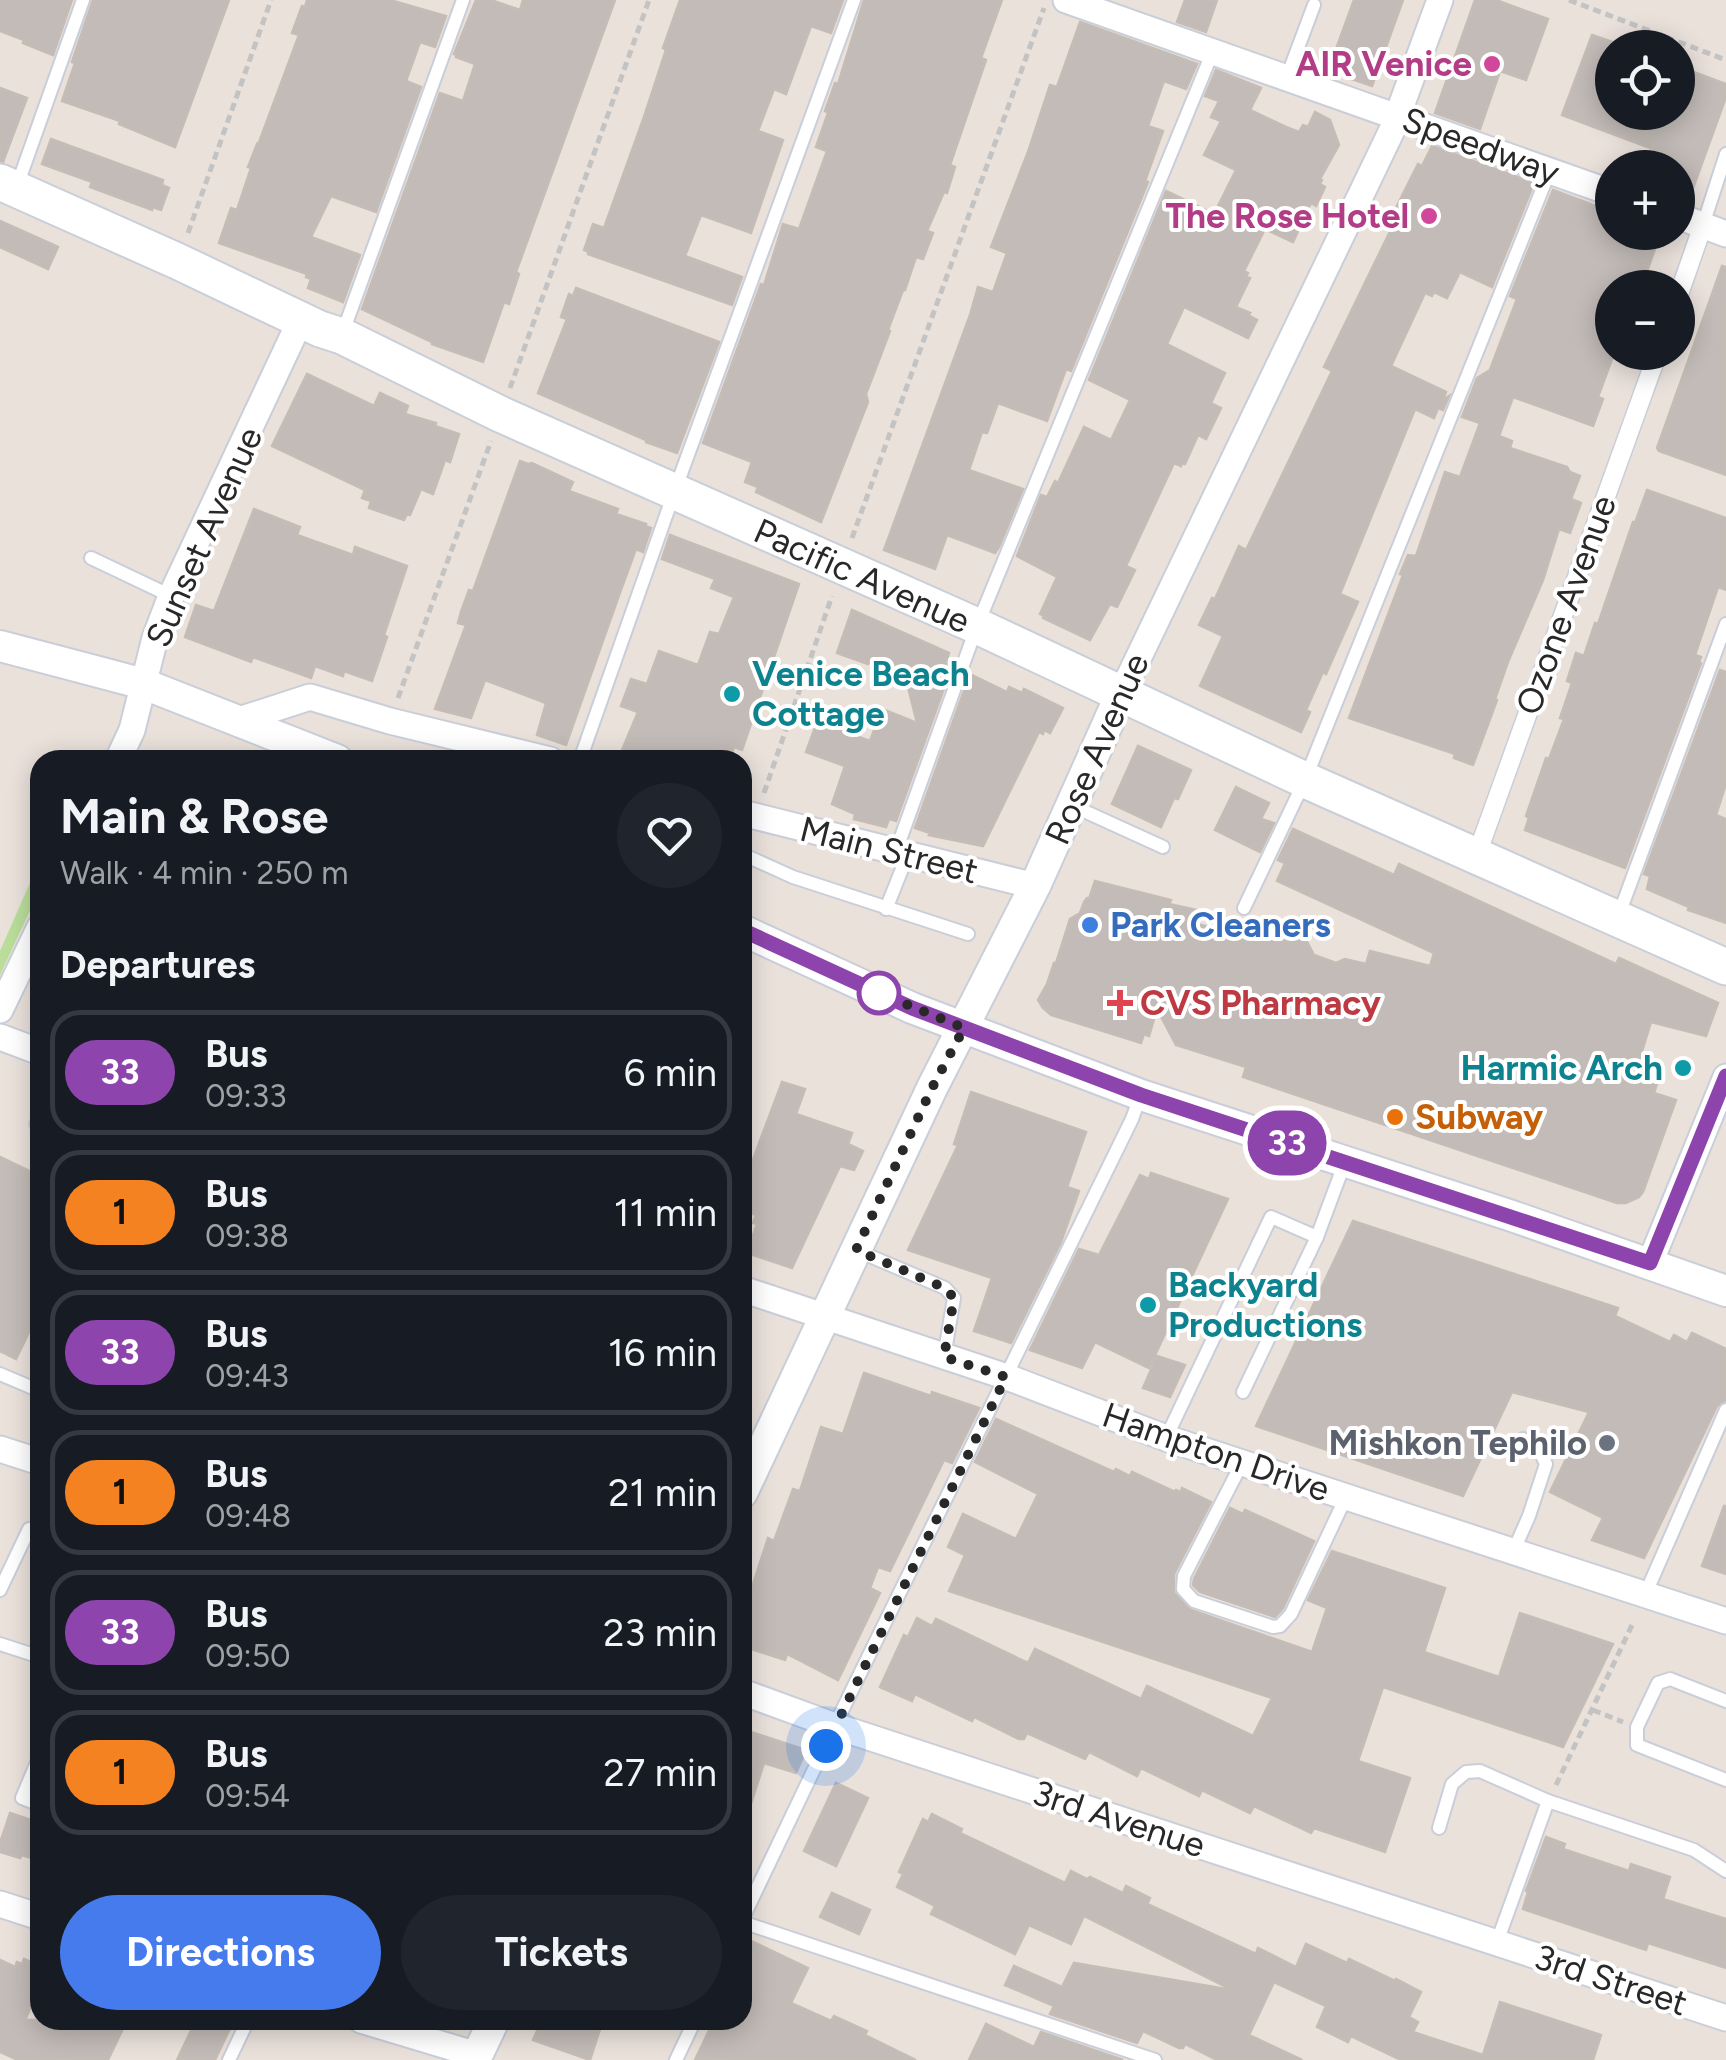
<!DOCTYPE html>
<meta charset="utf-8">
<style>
body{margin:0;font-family:Figtree,sans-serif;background:#20242c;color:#f1f3f6;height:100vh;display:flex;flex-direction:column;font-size:38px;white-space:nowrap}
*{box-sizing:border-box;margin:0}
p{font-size:32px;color:#9ea1a6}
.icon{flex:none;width:55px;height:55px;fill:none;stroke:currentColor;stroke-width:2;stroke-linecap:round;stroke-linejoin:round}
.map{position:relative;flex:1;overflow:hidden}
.side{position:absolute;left:30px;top:750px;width:722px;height:1280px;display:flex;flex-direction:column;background:#171b24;border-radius:30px;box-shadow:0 5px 25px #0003}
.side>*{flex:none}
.badge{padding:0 20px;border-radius:32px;font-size:35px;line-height:65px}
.tools{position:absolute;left:1595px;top:30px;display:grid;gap:20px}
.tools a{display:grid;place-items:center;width:100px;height:100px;border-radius:50%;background:#171b24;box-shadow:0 5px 25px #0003;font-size:50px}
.you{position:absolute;width:50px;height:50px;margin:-25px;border:8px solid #fff;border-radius:50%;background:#1a73e8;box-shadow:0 0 0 15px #1a73e833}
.map>.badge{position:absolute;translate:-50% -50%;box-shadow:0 0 0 5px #fff}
h2{padding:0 30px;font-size:38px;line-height:90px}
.round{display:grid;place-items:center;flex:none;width:105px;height:105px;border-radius:52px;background:#20242c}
.headline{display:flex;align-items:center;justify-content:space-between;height:170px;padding:0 30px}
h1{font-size:48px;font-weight:700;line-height:75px}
.action{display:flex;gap:20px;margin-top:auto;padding:20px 30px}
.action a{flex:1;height:115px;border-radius:60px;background:#457bed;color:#fff;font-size:40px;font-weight:700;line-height:115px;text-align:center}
.action a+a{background:#20242c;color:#f1f3f6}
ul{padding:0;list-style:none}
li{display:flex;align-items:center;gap:30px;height:125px;margin:0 20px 15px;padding:0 10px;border:5px solid #363941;border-radius:30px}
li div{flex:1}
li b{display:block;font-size:38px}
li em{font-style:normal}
li .badge{min-width:110px;font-weight:700;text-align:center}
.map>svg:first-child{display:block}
.green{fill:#badd9a}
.building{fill:#c2bbb7;stroke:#c5bdb5;stroke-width:2.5}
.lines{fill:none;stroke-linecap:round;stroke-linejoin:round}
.service-casing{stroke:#c9ced9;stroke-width:16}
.pedestrian-casing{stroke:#c9ced9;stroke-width:21}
.minor-casing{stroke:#c9ced9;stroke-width:29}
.tertiary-casing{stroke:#c9ced9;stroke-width:34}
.secondary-casing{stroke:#c9ced9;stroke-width:39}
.path{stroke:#c3c3c3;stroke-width:5;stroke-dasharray:8 5;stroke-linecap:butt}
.service{stroke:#fff;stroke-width:12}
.pedestrian{stroke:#fff;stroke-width:18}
.minor{stroke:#fff;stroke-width:25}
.tertiary{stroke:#fff;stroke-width:30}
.secondary{stroke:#fff;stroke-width:35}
.line-casing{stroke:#fff;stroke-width:22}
.line{stroke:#8e44ad;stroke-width:15}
.walk{stroke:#282828;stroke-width:10;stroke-dasharray:0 18}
.hotel-dot{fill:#d1479c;stroke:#fff;stroke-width:4}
.culture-dot{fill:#0f9aa8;stroke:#fff;stroke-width:4}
.shop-dot{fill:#3f7fe0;stroke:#fff;stroke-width:4}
.stop-dot{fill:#fff;stroke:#8e44ad;stroke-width:5}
.health-dot{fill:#e0444e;stroke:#fff;stroke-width:4}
.food-dot{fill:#e8710a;stroke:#fff;stroke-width:4}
.worship-dot{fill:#6b7280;stroke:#fff;stroke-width:4}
.labels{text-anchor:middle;stroke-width:8;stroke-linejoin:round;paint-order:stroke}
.hotel-label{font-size:35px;font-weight:bold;fill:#b23c85;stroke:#fff;text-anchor:end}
.street-label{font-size:35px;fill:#282828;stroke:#fff}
.culture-label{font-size:35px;font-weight:bold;fill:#0d838f;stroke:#fff;text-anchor:start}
.shop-label{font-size:35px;font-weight:bold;fill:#366cbe;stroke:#fff;text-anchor:start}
.health-label{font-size:35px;font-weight:bold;fill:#be3a42;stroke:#fff;text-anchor:start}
.food-label{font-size:35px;font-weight:bold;fill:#c56008;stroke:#fff;text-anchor:start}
.worship-label{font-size:35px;font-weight:bold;fill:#5b616d;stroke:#fff;text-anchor:end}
</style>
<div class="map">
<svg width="1726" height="2060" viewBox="0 0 1726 2060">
<rect width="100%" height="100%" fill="#eae1db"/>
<!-- green -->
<path class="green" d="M40,860V889L0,975V951Z"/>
<!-- building -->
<g class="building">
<path d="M0,0H72L53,55L23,43L24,40L0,31Z"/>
<path d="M93,0H229L175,147L119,124L120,121L62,101L75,63L72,62Z"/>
<path d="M307,0H390L446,16L435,47L420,42L406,81L421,87L376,212L331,196L311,237L360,255L343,302L308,288L311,279L306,277L307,274L219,243L231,208L237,210L251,168L248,167L257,144L258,145L299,35L292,33L302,6L305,7Z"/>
<path d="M476,0H491L520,10L523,0H615L516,272L519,274L509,304L504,302L483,362L432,344V342L362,309L440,93L463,101L475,64L456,57L457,55L454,54Z"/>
<path d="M680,0H843L831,33L811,26L786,94L774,89L758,131L783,140L751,233L701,215L685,256L742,277L732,305L588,254L589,252L584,250L593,224L604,228L644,117L666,50L663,48Z"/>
<path d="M864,0H1002L981,58L986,60L950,165L955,167L947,193L944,192L927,231L933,233L923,259L916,257L905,290H903L888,330L890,331L866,394L868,402L821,522L756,492L758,487L745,482L752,462L703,443L761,284L764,285L783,224L799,229L827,151L816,147L828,113L825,111L835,83L838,84Z"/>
<path d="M1185,0H1217L1206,32L1177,22Z"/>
<path d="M1354,0H1403L1372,86L1328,71Z"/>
<path d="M1475,0H1496L1548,19L1526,80L1500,71L1480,129L1435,113Z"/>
<path d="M1080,22L1197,64L1186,89L1164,81L1148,126L1163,131L1145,181L1148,182L1071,371L1066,369L1047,421L998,403L987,433L982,432L969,470L1023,489L999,547L995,553L947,535L935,569L884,550L970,315L978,287L993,292L1007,253L991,247L1028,152L1050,85L1057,87Z"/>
<path d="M1592,35L1612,42V112H1678V66L1726,84V97L1688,202L1678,200V168H1661L1666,154L1562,115Z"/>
<path d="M1216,70L1261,88L1250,110L1286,127L1299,132L1303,125L1308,127L1315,112L1330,120L1339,145L1320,179L1322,180L1320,184L1325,187L1316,206L1311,203L1293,242L1265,229L1244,271L1248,273L1246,277L1250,278L1236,307L1250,313L1248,315L1257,320L1248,338L1184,307L1167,344L1225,373L1211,403L1221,408L1206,439L1198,435L1185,464L1182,463L1181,466L1174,463L1126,566L1135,570L1117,607L1110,604L1090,640L1043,618L1044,616L1040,614L1057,577L1017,556L1041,495L1047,497L1055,481L1058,483L1084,427L1111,440L1130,400L1089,380L1166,191L1214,214L1236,170L1204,155L1221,121L1211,117L1219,101L1205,96Z"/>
<path d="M0,88L27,98L3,162L0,161Z"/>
<path d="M51,139L163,180L162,185L169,188L161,210L153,207L152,210L90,187L92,182L42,164Z"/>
<path d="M1432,146L1534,183L1492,287L1460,272L1447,298L1434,292L1432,296L1425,293L1391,366L1446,392L1443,400L1449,396L1443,410L1438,408L1434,418L1415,409L1340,594L1358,602L1326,674L1323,672L1306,710L1310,712L1301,732L1200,686L1223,636L1199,625L1212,598L1215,599L1239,546L1246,550L1332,371L1324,367L1399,213L1395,210L1418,164L1422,166Z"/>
<path d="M1553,190L1612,212V232H1661L1641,288H1612V359L1598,397L1603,399L1593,426L1513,397L1499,436L1512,441L1510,448L1567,467L1570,472L1580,476L1571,499L1581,503L1570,533L1559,529L1543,580L1508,662L1495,699L1497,700L1473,765L1454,758L1455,754L1349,718L1403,575L1400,574L1408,555L1416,556L1445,472L1460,477L1480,423L1462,417L1477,378L1490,370L1494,359L1517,299L1510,296Z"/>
<path d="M0,221L58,247L48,269L0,247Z"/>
<path d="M1722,266L1726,267V475L1659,451L1657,448Z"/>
<path d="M576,288L719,342L677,453L646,442V440L538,393L567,319L561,317L569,294L573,296Z"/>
<path d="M307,374L374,406L380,393L408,406L405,414L436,423L435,426L459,434L450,462L445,460L433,494L421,489L410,515L407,514L404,520L369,508L371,501L362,498L365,490L272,446Z"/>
<path d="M520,461L528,464L532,463L573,482L569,491L618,509L616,514L646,524L645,526L651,528L643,552L636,549L622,587L566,745L537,735L546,703L485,680L471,718L435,709L466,625L458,623L461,612L469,590L473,591Z"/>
<path d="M1647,490L1726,518V590L1718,587L1695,655L1701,657L1699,662L1701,663L1625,868L1525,830L1529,818L1526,816L1546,758L1549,759L1564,719L1560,718L1572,683L1567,681L1576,653L1584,656L1595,623L1598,624L1633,522L1635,523Z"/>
<path d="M254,509L300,527L297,535L353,555L355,547L407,566L384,635L387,637L372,681L344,671L343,676L315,666L311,678L253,657L251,662L185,637L196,605L214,611Z"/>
<path d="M670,535L799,584L742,750L734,747L729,760H639L620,755L638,712L621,706L631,679L647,684L659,651L698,665L710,632L719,634L734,597L711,588L715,579L662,559Z"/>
<path d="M852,610L949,653L946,663L952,666L896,821L889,819L886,827L854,819L855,814L832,804L845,766L806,752L817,722L870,741L882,709L917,723L904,671L872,660L868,664L837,653Z"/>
<path d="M1720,670L1726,672V784L1716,815L1726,819V923L1688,910L1689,907L1647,889L1650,876L1644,874Z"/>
<path d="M970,674L1007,692L1009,687L1022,693L1024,689L1063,708L1050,733L1044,730L1043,734L1039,732L983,846L929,835L930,833L915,828Z"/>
<path d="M1138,746L1191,770L1178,799L1174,798L1161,827L1112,804Z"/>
<path d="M1236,787L1269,803L1261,819L1274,823L1260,852L1215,830Z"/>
<path d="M1293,829L1394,875L1399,864L1616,964L1619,958L1718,1003L1706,1036L1651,1022L1640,1058L1663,1065L1654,1093L1676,1100L1643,1192L1639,1197L1626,1203H1617L1243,1077L1246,1067L1176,1045L1157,1009L1149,1036L1144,1034L1141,1043L1051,1015L1043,1008L1038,1000L1047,984L1054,963H1056L1070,919L1080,913L1084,902L1087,898L1089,899L1095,881L1171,900L1169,904L1201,911L1197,924L1243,935L1247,921L1303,934L1314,955L1336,963L1345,959L1366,964L1370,951L1430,966L1434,953L1277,881L1285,863L1278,860Z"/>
<path d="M782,1082L805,1089L796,1114L852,1133L848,1144L863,1151L854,1170L840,1166L792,1268L747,1253L757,1224L753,1223L756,1215L742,1210V1189Z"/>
<path d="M971,1092L1086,1132L1067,1187L1079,1191L1061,1242L1011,1343L974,1331L992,1278L908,1250L958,1145L954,1144Z"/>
<path d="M0,1157L40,1176V1328L33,1324L16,1359L0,1351Z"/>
<path d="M1151,1173L1228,1199L1149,1368L1095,1342L1082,1368L1030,1350L1079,1249L1099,1255L1140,1175L1149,1179Z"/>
<path d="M1353,1221L1618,1308L1615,1316L1670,1342L1674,1335L1687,1342L1692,1333L1726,1349V1400L1717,1406L1644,1558L1592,1540L1603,1518L1550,1492L1589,1412L1512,1392L1463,1496L1256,1426Z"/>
<path d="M1157,1356L1185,1365L1170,1397L1143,1388Z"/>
<path d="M864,1373L931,1396L932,1392L979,1408L952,1463L944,1460L890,1571L878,1567L870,1588L880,1593L838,1680L787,1654L785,1660L742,1646V1602L747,1603L768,1538L774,1541L793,1489L800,1491L821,1427L843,1434Z"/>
<path d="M996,1419L1114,1472L1116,1469L1130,1476L1132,1472L1175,1492L1176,1490L1181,1492L1182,1488L1211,1502L1174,1574V1593L1191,1610L1312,1652L1327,1608L1308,1600L1332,1551L1445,1588L1424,1652L1499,1677L1520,1613L1613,1644L1563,1747L1383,1687L1358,1761L1410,1778L1385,1852L1314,1828L1311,1833L1254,1806L1250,1813L1202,1790L1199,1796L1141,1768L1137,1776L1089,1752L1085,1759L1027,1733L1024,1739H1019L974,1717L972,1721L915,1694L912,1701L880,1687L904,1635L908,1637L917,1618L932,1626L936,1619L1028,1663L1035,1649L1141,1699L1147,1686L1253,1736L1272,1698L949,1591L965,1555L948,1547L963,1514L1016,1539L1038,1494L975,1462Z"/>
<path d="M1724,1506H1726V1574L1702,1566Z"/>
<path d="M1230,1508L1243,1514L1245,1510L1314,1541L1283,1608L1275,1617L1200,1592L1193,1585L1194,1579Z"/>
<path d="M742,1729L806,1750L796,1773L764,1763L747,1816L742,1815Z"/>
<path d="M836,1783L868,1798L836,1866L804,1851Z"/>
<path d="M10,1813L40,1823V1861L22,1855L20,1858L0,1852V1843Z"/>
<path d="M932,1814L962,1829L960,1833L1065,1883L1071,1871L1087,1879L1090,1877L1123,1893L1126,1886L1150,1898L1147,1904L1256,1954L1258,1948L1296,1967L1306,1944L1347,1963L1349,1959L1395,1981L1396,1979L1421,1992L1409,2017L1418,2022L1413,2032L1483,2055L1500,2002L1601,2035L1593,2060H1401L1351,2036L1348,2042L1317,2027L1326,2006L1274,1982L1249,2035L1302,2060H1217L1185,2044L1183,2048H1179L1143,2031L1137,2043L1050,2014L1054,2006L1005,1985L1014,1966L1062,1987L1074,1963L1232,1990L1084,1916L1071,1944L1029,1925L1015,1954L931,1914L935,1906L897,1887L903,1874L899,1872L923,1819L928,1822Z"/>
<path d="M1546,1837L1565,1844L1563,1849L1629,1871L1631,1864L1670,1877L1663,1899L1726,1919V1968L1648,1943L1646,1950L1523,1909L1528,1892L1526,1891Z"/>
<path d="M832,1893L870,1910L859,1934L820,1917Z"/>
<path d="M749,1940L808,1968L791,2003L831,2021L834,2016L867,2031L865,2035L916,2060H695L714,2020H742V1954Z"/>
<path d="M24,1959L40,1966V1988L25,2020H127L108,2060H18L0,2052V1960L15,1967L17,1962L22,1964Z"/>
<path d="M196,2020H234L215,2060H177Z"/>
<path d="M542,2020H603L590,2060L533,2040Z"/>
<path d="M986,2024L1034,2047L1041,2032L1123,2060H969Z"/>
</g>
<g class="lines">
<!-- service casing -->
<g class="service-casing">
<g id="service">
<path d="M1287,77L1314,5"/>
<path d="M17,186L83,0"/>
<path d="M1703,225L1726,154"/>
<path d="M343,332L463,0"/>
<path d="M91,558L171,596"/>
<path d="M580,760L674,493L854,0"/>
<path d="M1073,806L1163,847"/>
<path d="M896,851L977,626L1213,51"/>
<path d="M742,854L793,877L968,934"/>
<path d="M1244,908L1305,780L1550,170"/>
<path d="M886,909L908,854"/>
<path d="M1618,917L1726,624"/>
<path d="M742,952L751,934"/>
<path d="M36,1124L40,1125"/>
<path d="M858,1251L945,1288L954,1298L944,1357"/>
<path d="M0,1374L40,1391"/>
<path d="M1243,1392L1317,1237"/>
<path d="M1166,1438L1271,1217L1317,1237L1345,1162"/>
<path d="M1242,1463L1184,1576L1183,1589L1194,1601L1273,1627L1280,1626L1291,1614L1346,1497"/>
<path d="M1513,1552L1529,1516L1546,1464L1539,1449L1523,1439"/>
<path d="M0,1590L29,1529L40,1533"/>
<path d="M1645,1595L1726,1410"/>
<path d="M0,1644L34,1655L40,1641"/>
<path d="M1726,1701L1670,1679L1658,1683L1637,1727V1745L1726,1780"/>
<path d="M40,1755L22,1798L40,1805"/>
<path d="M1439,1828L1452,1784L1466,1772L1480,1771L1548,1801L1694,1850L1726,1871"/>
<path d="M742,1920L851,1692L1132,1119L1140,1097"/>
<path d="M742,1922L1155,2060"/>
<path d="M1497,1942L1548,1801"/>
<path d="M229,2060L248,2020"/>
<path d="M676,2060L695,2020"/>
</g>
</g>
<!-- pedestrian casing -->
<g class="pedestrian-casing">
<g id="pedestrian">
<path d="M1678,297L1703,225"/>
<path d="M1476,857L1658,352"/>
</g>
</g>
<!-- minor casing -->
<g class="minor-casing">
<g id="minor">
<path d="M1066,0L1612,193"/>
<path d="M1678,216L1726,234"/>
<path d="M1121,694L1393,128L1440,0"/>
<path d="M239,720L310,697L390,721L550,760"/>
<path d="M118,760L132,730L155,638L171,596L301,319"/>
<path d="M742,813L1035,886"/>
<path d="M0,1010L40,927"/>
<path d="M0,1037L40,1052"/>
<path d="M1650,1263L1726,1077"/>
<path d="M742,1289L1007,1377L1166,1438L1726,1621"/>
<path d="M0,1449L40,1462"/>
<path d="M742,1692L835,1726L1726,2018"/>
<path d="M0,1904L40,1917"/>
<path d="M361,2020L477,2055"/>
</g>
</g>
<!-- tertiary casing -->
<g class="tertiary-casing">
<g id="tertiary">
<path d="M0,646L144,684L337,760"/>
<path d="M742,930L912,1008L1141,1095L1512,1216L1726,1291"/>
<path d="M742,1493L932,1088L1035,886L1121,694"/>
<path d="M475,2060L494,2020"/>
</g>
</g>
<!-- secondary casing -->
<g class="secondary-casing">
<path id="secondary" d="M0,182L177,261L320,329L342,336L500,414L977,626L1305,780L1726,967"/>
</g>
<!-- path -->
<g class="path">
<path d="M1569,0L1726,60"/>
<path d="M188,233L271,0"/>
<path d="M510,388L649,0"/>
<path d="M852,538L1044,8"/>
<path d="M398,698L491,441"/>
<path d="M764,793L832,596"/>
<path d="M1593,1710L1623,1722"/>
<path d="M1556,1785L1633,1623"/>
</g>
<!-- service -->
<use href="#service" class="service"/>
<!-- pedestrian -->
<use href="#pedestrian" class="pedestrian"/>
<!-- minor -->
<use href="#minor" class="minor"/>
<!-- tertiary -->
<use href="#tertiary" class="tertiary"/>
<!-- secondary -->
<use href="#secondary" class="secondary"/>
</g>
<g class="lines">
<!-- line casing -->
<g class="line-casing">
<path id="line" d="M742,930L912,1008L1141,1095L1650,1263L1726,1076"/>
</g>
<!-- line -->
<use href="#line" class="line"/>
<!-- walk -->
<path class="walk" d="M826,1746L1006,1377L944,1357L954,1298L945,1288L856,1250L932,1088L964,1028L879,993"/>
</g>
<!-- markers -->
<g class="hotel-dot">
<circle cx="1492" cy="64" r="10"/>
<circle cx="1429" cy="216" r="10"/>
</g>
<g class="culture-dot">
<circle cx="732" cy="694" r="10"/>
<circle cx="1683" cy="1068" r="10"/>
<circle cx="1148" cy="1305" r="10"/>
</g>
<circle class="shop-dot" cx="1090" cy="925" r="10"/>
<circle class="stop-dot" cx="879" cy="993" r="20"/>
<path class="health-dot" d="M1115 988h10v10h10v10h-10v10h-10v-10h-10v-10h10z"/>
<circle class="food-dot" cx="1395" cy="1117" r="10"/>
<circle class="worship-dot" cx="1607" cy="1443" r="10"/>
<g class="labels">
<!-- hotel labels -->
<g class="hotel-label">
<text x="1472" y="76">AIR Venice</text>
<text x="1409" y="228">The Rose Hotel</text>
</g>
<!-- street labels -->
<g class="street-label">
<text transform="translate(1481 146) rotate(20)" y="12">Speedway</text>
<text transform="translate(204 537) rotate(-66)" y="12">Sunset Avenue</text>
<text transform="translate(862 576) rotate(24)" y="12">Pacific Avenue</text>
<text transform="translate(1566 605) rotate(-70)" y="12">Ozone Avenue</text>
<text transform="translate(1097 749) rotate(-66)" y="12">Rose Avenue</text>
<text transform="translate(889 850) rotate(14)" y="12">Main Street</text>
<text transform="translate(1216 1452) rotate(19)" y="12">Hampton Drive</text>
<text transform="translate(1119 1819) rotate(18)" y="12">3rd Avenue</text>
<text transform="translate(1611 1980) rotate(18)" y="12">3rd Street</text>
</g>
<!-- culture labels -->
<g class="culture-label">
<text x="752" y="686">Venice Beach<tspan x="752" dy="40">Cottage</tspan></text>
<text x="1663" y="1080" text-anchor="end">Harmic Arch</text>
<text x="1168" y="1297">Backyard<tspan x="1168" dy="40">Productions</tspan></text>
</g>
<!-- shop labels -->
<g class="shop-label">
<text x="1110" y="937">Park Cleaners</text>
</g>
<!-- health labels -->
<g class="health-label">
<text x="1140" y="1015">CVS Pharmacy</text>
</g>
<!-- food labels -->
<g class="food-label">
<text x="1415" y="1129">Subway</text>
</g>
<!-- worship labels -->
<g class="worship-label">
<text x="1587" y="1455">Mishkon Tephilo</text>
</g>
</g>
</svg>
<div class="tools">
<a><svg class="icon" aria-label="locate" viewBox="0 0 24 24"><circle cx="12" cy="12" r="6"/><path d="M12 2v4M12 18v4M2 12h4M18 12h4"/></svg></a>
<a>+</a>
<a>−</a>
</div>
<div class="you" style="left:826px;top:1746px"></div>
<b class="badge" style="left:1287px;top:1143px;background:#8e44ad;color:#fff">33</b>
<section class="side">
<div class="headline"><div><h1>Main &amp; Rose</h1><p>Walk · 4 min · 250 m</p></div><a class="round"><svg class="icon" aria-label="heart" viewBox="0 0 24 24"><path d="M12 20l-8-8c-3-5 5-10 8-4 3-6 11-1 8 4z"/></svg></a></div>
<h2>Departures</h2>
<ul>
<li><span class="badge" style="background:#8e44ad;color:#fff">33</span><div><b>Bus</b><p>09:33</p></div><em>6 min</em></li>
<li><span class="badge" style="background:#f58220;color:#111">1</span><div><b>Bus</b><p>09:38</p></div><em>11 min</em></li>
<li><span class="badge" style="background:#8e44ad;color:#fff">33</span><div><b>Bus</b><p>09:43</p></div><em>16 min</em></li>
<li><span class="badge" style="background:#f58220;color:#111">1</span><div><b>Bus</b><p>09:48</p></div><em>21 min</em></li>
<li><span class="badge" style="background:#8e44ad;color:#fff">33</span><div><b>Bus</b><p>09:50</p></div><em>23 min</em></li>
<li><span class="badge" style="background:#f58220;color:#111">1</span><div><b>Bus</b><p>09:54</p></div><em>27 min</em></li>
</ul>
<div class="action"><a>Directions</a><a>Tickets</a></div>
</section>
</div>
